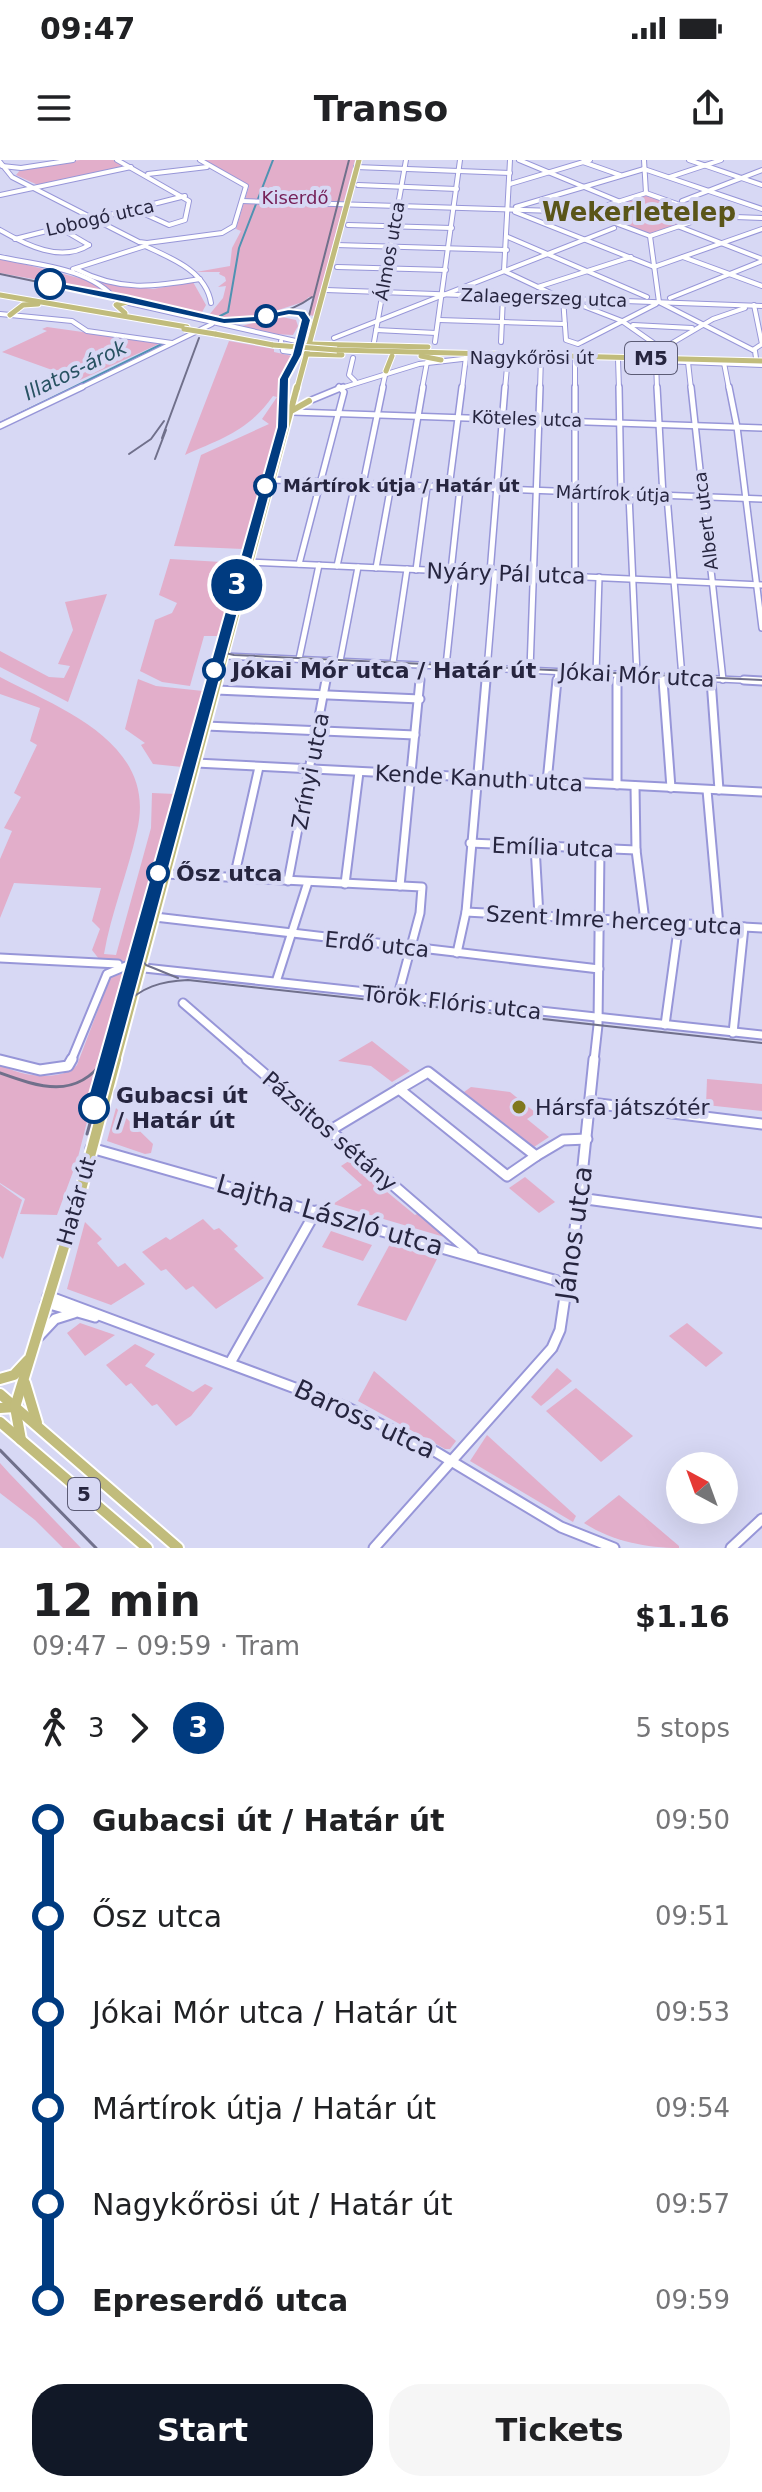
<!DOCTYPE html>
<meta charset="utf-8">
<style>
body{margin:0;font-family:"DejaVu Sans",sans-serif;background:#f6f6f6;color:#202124;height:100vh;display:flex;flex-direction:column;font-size:30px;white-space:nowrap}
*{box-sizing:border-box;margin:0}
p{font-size:26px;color:#757577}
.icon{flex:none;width:44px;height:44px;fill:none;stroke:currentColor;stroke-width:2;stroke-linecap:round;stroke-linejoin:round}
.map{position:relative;height:1388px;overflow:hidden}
.side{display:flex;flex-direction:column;background:#fff;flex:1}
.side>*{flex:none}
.badge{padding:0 16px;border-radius:26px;font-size:28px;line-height:52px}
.needle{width:52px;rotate:319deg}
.tools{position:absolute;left:666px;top:1292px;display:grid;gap:16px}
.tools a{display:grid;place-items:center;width:72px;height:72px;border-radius:50%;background:#fff;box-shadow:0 8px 32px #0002;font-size:40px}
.map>.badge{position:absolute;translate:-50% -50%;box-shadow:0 0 0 4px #fff}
.legs{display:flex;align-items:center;gap:12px;height:88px;padding:0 32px;font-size:26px}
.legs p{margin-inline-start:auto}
.headline{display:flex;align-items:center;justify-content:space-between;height:136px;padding:0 32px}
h1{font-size:44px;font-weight:600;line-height:60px}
.button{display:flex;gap:16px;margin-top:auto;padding:16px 32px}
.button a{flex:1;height:92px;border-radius:32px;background:#111827;color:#fff;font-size:32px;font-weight:600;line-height:92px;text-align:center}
.button a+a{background:#f6f6f6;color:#202124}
ul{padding:0 32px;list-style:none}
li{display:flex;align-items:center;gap:28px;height:96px;font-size:30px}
li i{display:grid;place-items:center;width:12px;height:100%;margin:0 10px;background:currentColor}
li i::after{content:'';width:20px;height:20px;margin:-10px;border:6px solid;border-radius:50%;background:#fff}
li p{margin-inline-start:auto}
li:first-child i{background:linear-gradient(#0000 50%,currentColor 0)}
li:last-child i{background:linear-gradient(currentColor 50%,#0000 0)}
.status{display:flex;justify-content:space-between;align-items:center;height:56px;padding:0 40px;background:#fff;direction:ltr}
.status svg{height:22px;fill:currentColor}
header{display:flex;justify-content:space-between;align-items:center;height:104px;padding:0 32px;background:#fff;font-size:36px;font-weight:600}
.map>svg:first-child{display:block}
.green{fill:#e2aeca}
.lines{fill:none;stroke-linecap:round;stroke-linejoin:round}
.stream{stroke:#4f92b2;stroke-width:2}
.minor-far3-casing{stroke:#9796d8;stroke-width:6}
.minor-far2-casing{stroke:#9796d8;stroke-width:8}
.minor-far1-casing{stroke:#9796d8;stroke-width:11}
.minor-casing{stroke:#9796d8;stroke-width:13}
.major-far3-casing{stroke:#fff;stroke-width:7}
.major-far2-casing{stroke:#fff;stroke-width:9}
.major-far1-casing{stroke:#fff;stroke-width:12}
.major-casing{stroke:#fff;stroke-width:14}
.minor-far3{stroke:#fff;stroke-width:4}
.minor-far2{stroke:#fff;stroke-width:5}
.minor-far1{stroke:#fff;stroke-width:7}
.minor{stroke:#fff;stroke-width:9}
.major-far3{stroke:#c1bc7c;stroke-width:5}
.major-far2{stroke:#c1bc7c;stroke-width:6}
.major-far1{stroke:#c1bc7c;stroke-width:8}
.major{stroke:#c1bc7c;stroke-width:10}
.tram-far1{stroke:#70708b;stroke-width:2}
.tram{stroke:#70708b;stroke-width:3}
.rail{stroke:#70708b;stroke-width:2}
.major-bridge-casing{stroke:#fff;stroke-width:7;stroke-linecap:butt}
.major-bridge{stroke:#c1bc7c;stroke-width:5}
.line-1{fill:#003b80;stroke:#fff;stroke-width:2}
.stop-1-dot{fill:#fff;stroke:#003b80;stroke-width:4}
.poi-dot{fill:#80781e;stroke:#d7d8f4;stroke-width:3}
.labels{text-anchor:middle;stroke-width:8;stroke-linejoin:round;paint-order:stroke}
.far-park-label{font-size:18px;fill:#762159;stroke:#d7d8f4}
.far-street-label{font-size:18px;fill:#26253f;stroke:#d7d8f4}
.far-stop-label{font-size:18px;font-weight:bold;fill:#26253f;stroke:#d7d8f4;text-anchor:start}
.shield{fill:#d7d8f4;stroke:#5b5b75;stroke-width:2}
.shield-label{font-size:20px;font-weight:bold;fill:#26253f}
.far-water-label{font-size:20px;font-style:italic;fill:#285262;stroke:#d7d8f4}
.street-label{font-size:22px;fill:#26253f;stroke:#d7d8f4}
.stop-label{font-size:22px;font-weight:bold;fill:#26253f;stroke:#d7d8f4;text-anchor:start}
.poi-label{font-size:22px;fill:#26253f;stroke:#d7d8f4;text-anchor:start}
.far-district-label{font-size:26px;font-weight:bold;fill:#5a5519;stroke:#d7d8f4}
.near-street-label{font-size:26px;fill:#26253f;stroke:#d7d8f4}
</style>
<div class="status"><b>09:47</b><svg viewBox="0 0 49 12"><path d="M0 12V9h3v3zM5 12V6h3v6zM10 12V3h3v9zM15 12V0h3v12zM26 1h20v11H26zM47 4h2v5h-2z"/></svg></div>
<header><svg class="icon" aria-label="menu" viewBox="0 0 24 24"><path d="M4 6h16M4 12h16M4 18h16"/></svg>Transo<svg class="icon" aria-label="share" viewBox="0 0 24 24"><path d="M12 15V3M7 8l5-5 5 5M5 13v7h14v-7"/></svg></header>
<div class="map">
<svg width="762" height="1388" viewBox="0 0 762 1388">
<rect width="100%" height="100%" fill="#d7d8f4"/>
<!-- green -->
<g class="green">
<path d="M80,0H113L127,7L40,26L16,15L21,9Z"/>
<path d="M202,0H355L344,41L327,43L343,46L314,156L309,155L314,137H309L303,142C271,152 242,165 209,155L223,138L226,126L218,127L226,121L225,117L219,114L220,112H196L230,106L232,88L241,71L236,69L249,26Z"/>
<path d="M648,35L706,56L650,74L593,52Z"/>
<path d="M0,98L83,119L153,129L193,122L206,145L201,154L127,136L0,113Z"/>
<path d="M277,156L296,160L298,166L293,175L272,174L242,166Z"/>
<path d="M47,167L161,183L80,220L2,192L47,171L42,169Z"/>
<path d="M229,181L274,189V192L292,196L279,220V264L243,389L174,386L201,295L269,264L262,259L277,237L273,236C248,271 223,278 185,295Z"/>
<path d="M170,399L239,403L218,476H204L190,526L162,522L140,511L155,460L172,453L177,443L159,435Z"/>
<path d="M107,434L68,542L0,507V491L49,517L64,518L70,506L58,504L73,470L65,442Z"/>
<path d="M0,517C61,549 158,583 137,671C128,712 111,753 104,794L116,795L151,668L152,633L175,634L132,790L92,918V942L77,1001L57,1055L20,1054L25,1039L0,1023V904C18,916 60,923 77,905L117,800L99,799L92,790L100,769L92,761L101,728L14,723L0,758V699L12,671L4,668L21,637L14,633L37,585L30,581L40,548L0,534Z"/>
<path d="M138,519L156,526L203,531L182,607L153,604L141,585L145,583L125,569Z"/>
<path d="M372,881L410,911L392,922L371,906L338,901Z"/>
<path d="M707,919L762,924V951L706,945Z"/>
<path d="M471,927L510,932L536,953L527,959L549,977L534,987L464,932Z"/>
<path d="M116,948L153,984L151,993L145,994L107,981Z"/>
<path d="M355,997L370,1010L368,1012L378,1020L375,1022L415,1055L419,1053L451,1079L333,1044L362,1025L341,1006Z"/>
<path d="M525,1017L555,1042L539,1053L509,1028Z"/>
<path d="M0,1024L22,1040L3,1099L0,1096Z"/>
<path d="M203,1059L214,1070L219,1068L238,1086L234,1089L264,1118L216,1149L193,1126L186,1130L166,1109L161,1111L142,1092L166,1077L170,1080Z"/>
<path d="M85,1062L102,1079L97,1083L118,1107L125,1103L145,1124L111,1145L67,1129Z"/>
<path d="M331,1071L372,1085L363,1101L322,1087Z"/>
<path d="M390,1084L437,1099L406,1161L357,1145Z"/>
<path d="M80,1163L115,1175L85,1196L67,1173Z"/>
<path d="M687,1163L723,1193L706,1207L669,1176Z"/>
<path d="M135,1184L155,1194L145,1206L193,1232L205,1224L213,1228L191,1256L176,1266L157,1244L152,1246L131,1223L126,1226L106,1205Z"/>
<path d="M557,1208L572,1221L541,1246L531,1237Z"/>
<path d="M374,1211L456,1281L450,1289H445L358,1241Z"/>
<path d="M576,1228L633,1276L601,1302L546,1251Z"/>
<path d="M487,1275L576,1356L573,1362L470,1301Z"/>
<path d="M0,1303L9,1313L81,1388H63L35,1360L0,1333Z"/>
<path d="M619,1335L679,1386V1388C647,1388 611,1381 584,1363Z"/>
</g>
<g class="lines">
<!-- stream -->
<g class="stream">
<path d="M220,156L228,152L239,88L273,0"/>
<path d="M0,263L162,184"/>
</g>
<!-- minor-far3 casing -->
<g class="minor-far3-casing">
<g id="minor-far3">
<path d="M117,0L189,41L185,60L169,65L136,50"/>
<path d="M510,0L504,111L557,136"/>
<path d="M519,0L618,41"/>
<path d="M644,0L646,33"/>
<path d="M689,0L762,25"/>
<path d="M0,2L12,17L139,82L147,83L145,86C171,98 206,111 211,143"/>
<path d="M583,2L620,15"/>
<path d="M2,6L21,8L73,0"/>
<path d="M356,7L510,13"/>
<path d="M644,9L762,49"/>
<path d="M148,14L207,7"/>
<path d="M670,17L721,0"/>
<path d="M510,24L590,0"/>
<path d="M358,25L457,29"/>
<path d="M646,33L708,55L709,56L650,76L586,52Z"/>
<path d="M0,35L131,7"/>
<path d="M242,41L586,52"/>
<path d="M682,41L762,10"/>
<path d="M516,47L644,9"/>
<path d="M515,52L654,107"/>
<path d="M709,56L762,58"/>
<path d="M348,65L452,68"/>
<path d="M680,67L762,99"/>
<path d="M60,68L89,85"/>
<path d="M0,70C26,85 61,103 89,85"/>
<path d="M650,76L659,142"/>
<path d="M508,77L647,137"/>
<path d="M15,79L185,36"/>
<path d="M147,83L222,73L234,66L246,26L200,0"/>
<path d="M336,85L507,90"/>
<path d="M0,97C37,105 91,108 116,140L309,184"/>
<path d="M683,97L762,126"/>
<path d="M337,107L446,110"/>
<path d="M654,107L762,69"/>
<path d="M73,109L145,86"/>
<path d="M76,109C120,132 153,127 200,119"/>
<path d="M538,127L631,97"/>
<path d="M326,130L762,146"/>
<path d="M563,138L566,180L578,184L656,144"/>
<path d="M670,138L762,101"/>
<path d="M573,142L622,161L662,189L713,159L745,148"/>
<path d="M661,143L755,191L756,198"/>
<path d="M0,154L72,161L87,171L172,183"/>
<path d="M439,160L565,164"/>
<path d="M633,165L692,168"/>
<path d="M376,170L436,173"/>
<path d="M334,178L614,68"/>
<path d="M281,181L283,191L306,194"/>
<path d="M374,182L406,0"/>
<path d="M435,182L460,0"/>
<path d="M501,182L503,136"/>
<path d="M753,190L762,184L754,145"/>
<path d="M353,198L349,215L355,221"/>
<path d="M575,198V229"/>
<path d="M618,199L619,229"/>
<path d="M656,201L657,229"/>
<path d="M660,201L762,205"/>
<path d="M688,202L691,229"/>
<path d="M724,203L729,229"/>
<path d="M78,229L212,164"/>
<path d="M338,229L419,204L488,196"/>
<path d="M382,229L386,211"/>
<path d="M422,229L427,202"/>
<path d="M462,229L466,197"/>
<path d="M505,229L508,196"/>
<path d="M540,229L541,197"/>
</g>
</g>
<!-- minor-far2 casing -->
<g class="minor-far2-casing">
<g id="minor-far2">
<path d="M575,227V416"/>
<path d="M619,227L621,334"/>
<path d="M657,227L663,336"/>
<path d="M691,227L723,520"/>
<path d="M729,227L737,267L762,468"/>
<path d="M309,241L343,227"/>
<path d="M293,252L762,268"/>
<path d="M0,266L82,227"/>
<path d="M273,320L762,339"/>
<path d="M363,324L383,227"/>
<path d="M406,326L423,227"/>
<path d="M449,328L462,227"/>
<path d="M629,335L637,515"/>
<path d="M667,336L682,517"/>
<path d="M251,402L762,425"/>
<path d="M299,404L344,232L339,227"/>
<path d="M337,406L355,324"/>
<path d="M376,408L391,325"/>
<path d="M416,410L427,327"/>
<path d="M451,411L460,328"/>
<path d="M490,413L505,227"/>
<path d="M225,496L762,521"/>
<path d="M299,499L319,405"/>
<path d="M340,501L358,407"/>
<path d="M393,503L407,409"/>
<path d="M446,506L456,411"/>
<path d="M530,510L540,227"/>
<path d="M596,514L599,417"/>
<path d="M617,514V522"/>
<path d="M663,517V522"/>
<path d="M711,519V522"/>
<path d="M326,522L330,500"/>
<path d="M419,522L421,505"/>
<path d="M486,522L495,413"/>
<path d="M557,522L558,512"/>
</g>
</g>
<!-- minor-far1 casing -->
<g class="minor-far1-casing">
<g id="minor-far1">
<path d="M617,520V625"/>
<path d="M663,520L671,628"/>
<path d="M711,520L719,630"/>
<path d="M744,520L762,521"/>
<path d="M216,530L420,539"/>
<path d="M206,566L415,575"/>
<path d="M196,603L762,632"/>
<path d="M547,622L557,520"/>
<path d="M635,626L636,690L645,761"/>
<path d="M707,630L719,766"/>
<path d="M470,683L636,690"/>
<path d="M535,686L539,756"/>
<path d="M166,714L422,727L420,753L398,835"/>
<path d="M234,718L259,607"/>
<path d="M288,721L326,520"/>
<path d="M345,724L359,612"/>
<path d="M400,726L420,520"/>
<path d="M466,752L762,768"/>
<path d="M155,757L599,809"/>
<path d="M457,793L466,752L486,520"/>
<path d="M0,798L118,804"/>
<path d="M276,822L308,722"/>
<path d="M183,843L250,901"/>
<path d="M665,865L679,763"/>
<path d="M733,873L744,767"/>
<path d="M0,900L3,901"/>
<path d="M71,901L107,814L126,806L762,875"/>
<path d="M594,901L598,865L600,689"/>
</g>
</g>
<!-- minor casing -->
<g class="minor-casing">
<g id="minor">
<path d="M247,899L473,1094"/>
<path d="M0,900L40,910L68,906L72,899"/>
<path d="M428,912L536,996L507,1016L399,929Z"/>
<path d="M591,943L762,964"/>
<path d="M329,971L399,929"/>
<path d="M91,988L568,1124"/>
<path d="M536,996L563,980L587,979"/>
<path d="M579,1038L762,1063"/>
<path d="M48,1136L346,1247L436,1292L561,1367L614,1388"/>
<path d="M46,1143L95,1157"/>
<path d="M39,1176L55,1159L74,1153"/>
<path d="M230,1203L316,1051"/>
<path d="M374,1388L552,1188L560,1170L580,1035L594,899"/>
<path d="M731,1388L762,1359"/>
</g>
</g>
<!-- major-far3 casing -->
<g class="major-far3-casing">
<g id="major-far3">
<path d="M0,135L187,167"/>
<path d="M125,153L116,145L130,141"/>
<path d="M10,155L23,145L38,144"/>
<path d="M215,174L273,185"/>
<path d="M309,184L428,187"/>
<path d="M337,190L762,201"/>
<path d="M306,194L342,195"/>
<path d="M421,196L441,200"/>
<path d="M386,211L392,196"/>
<path d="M297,229L359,0"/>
</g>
</g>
<!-- major-far2 casing -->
<g class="major-far2-casing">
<g id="major-far2">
<path d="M293,250L309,241"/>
<path d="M218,522L297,227"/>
</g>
</g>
<!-- major-far1 casing -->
<g class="major-far1-casing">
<path id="major-far1" d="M116,901L218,520"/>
</g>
<!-- major casing -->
<g class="major-casing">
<g id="major">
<path d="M0,1219L14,1215L28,1200"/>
<path d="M25,1223L37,1263"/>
<path d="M0,1234L178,1388"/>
<path d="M0,1248L15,1247"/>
<path d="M0,1262L147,1388"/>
<path d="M21,1280L15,1247L78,1041L116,899"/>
</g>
</g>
<!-- minor-far3 -->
<use href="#minor-far3" class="minor-far3"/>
<!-- minor-far2 -->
<use href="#minor-far2" class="minor-far2"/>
<!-- minor-far1 -->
<use href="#minor-far1" class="minor-far1"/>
<!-- minor -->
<use href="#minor" class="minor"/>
<!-- major-far3 -->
<use href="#major-far3" class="major-far3"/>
<!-- major-far2 -->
<use href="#major-far2" class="major-far2"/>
<!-- major-far1 -->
<use href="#major-far1" class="major-far1"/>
<!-- major -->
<use href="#major" class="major"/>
<!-- tram-far1 -->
<g class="tram-far1">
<path d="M0,114L224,161C255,159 286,156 312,137"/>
<path d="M220,487L225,493L234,495L762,520"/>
<path d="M134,789L146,805L178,818"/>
<path d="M123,847C140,827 162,821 188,820L762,883"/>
<path d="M107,901L282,267L284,219L303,179L349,0"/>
</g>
<!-- tram -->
<g class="tram">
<path d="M0,913C39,927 76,940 104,900"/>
<path d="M87,974L108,899"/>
<path d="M0,1290L96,1388"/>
</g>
<!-- rail -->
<g class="rail">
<path d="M162,278L199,178"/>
<path d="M129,294L151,279L164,261"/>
<path d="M155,299L166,270"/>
</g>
<!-- major-bridge casing -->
<g class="major-bridge-casing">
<g id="major-bridge">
<path d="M184,169L215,174"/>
<path d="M273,185L337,190"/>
</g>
</g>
<!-- major-bridge -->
<use href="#major-bridge" class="major-bridge"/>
</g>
<!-- line-1 -->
<path class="line-1" d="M50,121L126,135L224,158L255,156L289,149L305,151L311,160L302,195L289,219L288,267L104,948L94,955L85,948L277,267L279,219L292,195L301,160L298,156L289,155L255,162L224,164L47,126Z"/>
<!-- markers -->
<g class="stop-1-dot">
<circle cx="50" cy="124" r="14"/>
<circle cx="266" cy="156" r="10"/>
<circle cx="265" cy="326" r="10"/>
<circle cx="214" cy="510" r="10"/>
<circle cx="158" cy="713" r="10"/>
<circle cx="94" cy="948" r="14"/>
</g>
<circle class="poi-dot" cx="519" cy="947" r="8"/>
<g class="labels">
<!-- far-park labels -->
<g class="far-park-label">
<text x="295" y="44">Kiserdő</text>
</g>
<!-- far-street labels -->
<g class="far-street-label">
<text transform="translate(100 58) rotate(-13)" y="6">Lobogó utca</text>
<text transform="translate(390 91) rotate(-80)" y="6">Álmos utca</text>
<text transform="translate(544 138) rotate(2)" y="6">Zalaegerszeg utca</text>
<text x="532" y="204">Nagykőrösi út</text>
<text transform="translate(527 259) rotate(2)" y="6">Köteles utca</text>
<text transform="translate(613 334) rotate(2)" y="6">Mártírok útja</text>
<text transform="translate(706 361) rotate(-97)" y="6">Albert utca</text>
</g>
<!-- far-stop labels -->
<g class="far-stop-label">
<text x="283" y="332">Mártírok útja / Határ út</text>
</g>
<!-- shield labels -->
<g class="shield">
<rect x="625" y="182" width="52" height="32" rx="6"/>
<rect x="68" y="1318" width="32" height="32" rx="6"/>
</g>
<g class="shield-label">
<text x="651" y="205">M5</text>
<text x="84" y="1341">5</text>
</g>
<!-- far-water labels -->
<g class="far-water-label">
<text transform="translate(75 210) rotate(-26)" y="7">Illatos-árok</text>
</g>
<!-- street labels -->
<g class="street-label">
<text transform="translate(506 413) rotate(2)" y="8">Nyáry Pál utca</text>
<text transform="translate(637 515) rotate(3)" y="8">Jókai Mór utca</text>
<text transform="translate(310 611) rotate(-79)" y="8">Zrínyi utca</text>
<text transform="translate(479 618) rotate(3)" y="8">Kende Kanuth utca</text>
<text transform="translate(553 687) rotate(2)" y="8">Emília utca</text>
<text transform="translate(614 760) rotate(3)" y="8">Szent Imre herceg utca</text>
<text transform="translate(377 784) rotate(6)" y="8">Erdő utca</text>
<text transform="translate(452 842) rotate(6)" y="8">Török Flóris utca</text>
<text transform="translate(330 971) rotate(41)" y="8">Pázsitos sétány</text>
<text transform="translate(76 1041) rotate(-74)" y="8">Határ út</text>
</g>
<!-- stop labels -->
<g class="stop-label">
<text x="232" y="518">Jókai Mór utca / Határ út</text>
<text x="176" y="721">Ősz utca</text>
<text x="116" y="943">Gubacsi út<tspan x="116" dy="25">/ Határ út</tspan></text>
</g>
<!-- poi labels -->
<g class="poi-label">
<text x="535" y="955">Hársfa játszótér</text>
</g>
<!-- far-district labels -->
<g class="far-district-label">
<text x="639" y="61">Wekerletelep</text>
</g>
<!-- near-street labels -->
<g class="near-street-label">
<text transform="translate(330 1055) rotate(16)" y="9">Lajtha László utca</text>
<text transform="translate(574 1073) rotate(-82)" y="9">János utca</text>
<text transform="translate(365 1259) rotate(25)" y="9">Baross utca</text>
</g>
</g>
</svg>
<div class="tools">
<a><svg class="needle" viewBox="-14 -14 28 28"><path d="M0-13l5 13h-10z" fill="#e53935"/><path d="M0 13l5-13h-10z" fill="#757577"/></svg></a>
</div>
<b class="badge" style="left:237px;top:425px;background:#003b80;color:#fff">3</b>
</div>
<section class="side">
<div class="headline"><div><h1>12 min</h1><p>09:47 – 09:59 · Tram</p></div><b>$1.16</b></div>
<div class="legs"><svg class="icon" aria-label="walk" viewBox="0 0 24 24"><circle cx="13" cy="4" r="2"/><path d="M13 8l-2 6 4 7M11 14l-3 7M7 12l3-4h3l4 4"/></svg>3<svg class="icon" aria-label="forward" viewBox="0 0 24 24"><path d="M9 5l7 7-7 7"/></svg><b class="badge" style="background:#003b80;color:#fff">3</b><p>5 stops</p></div>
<ul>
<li><i style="color:#003b80"></i><b>Gubacsi út / Határ út</b><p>09:50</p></li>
<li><i style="color:#003b80"></i><span>Ősz utca</span><p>09:51</p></li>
<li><i style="color:#003b80"></i><span>Jókai Mór utca / Határ út</span><p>09:53</p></li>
<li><i style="color:#003b80"></i><span>Mártírok útja / Határ út</span><p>09:54</p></li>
<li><i style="color:#003b80"></i><span>Nagykőrösi út / Határ út</span><p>09:57</p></li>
<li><i style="color:#003b80"></i><b>Epreserdő utca</b><p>09:59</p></li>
</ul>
<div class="button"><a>Start</a><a>Tickets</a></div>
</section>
